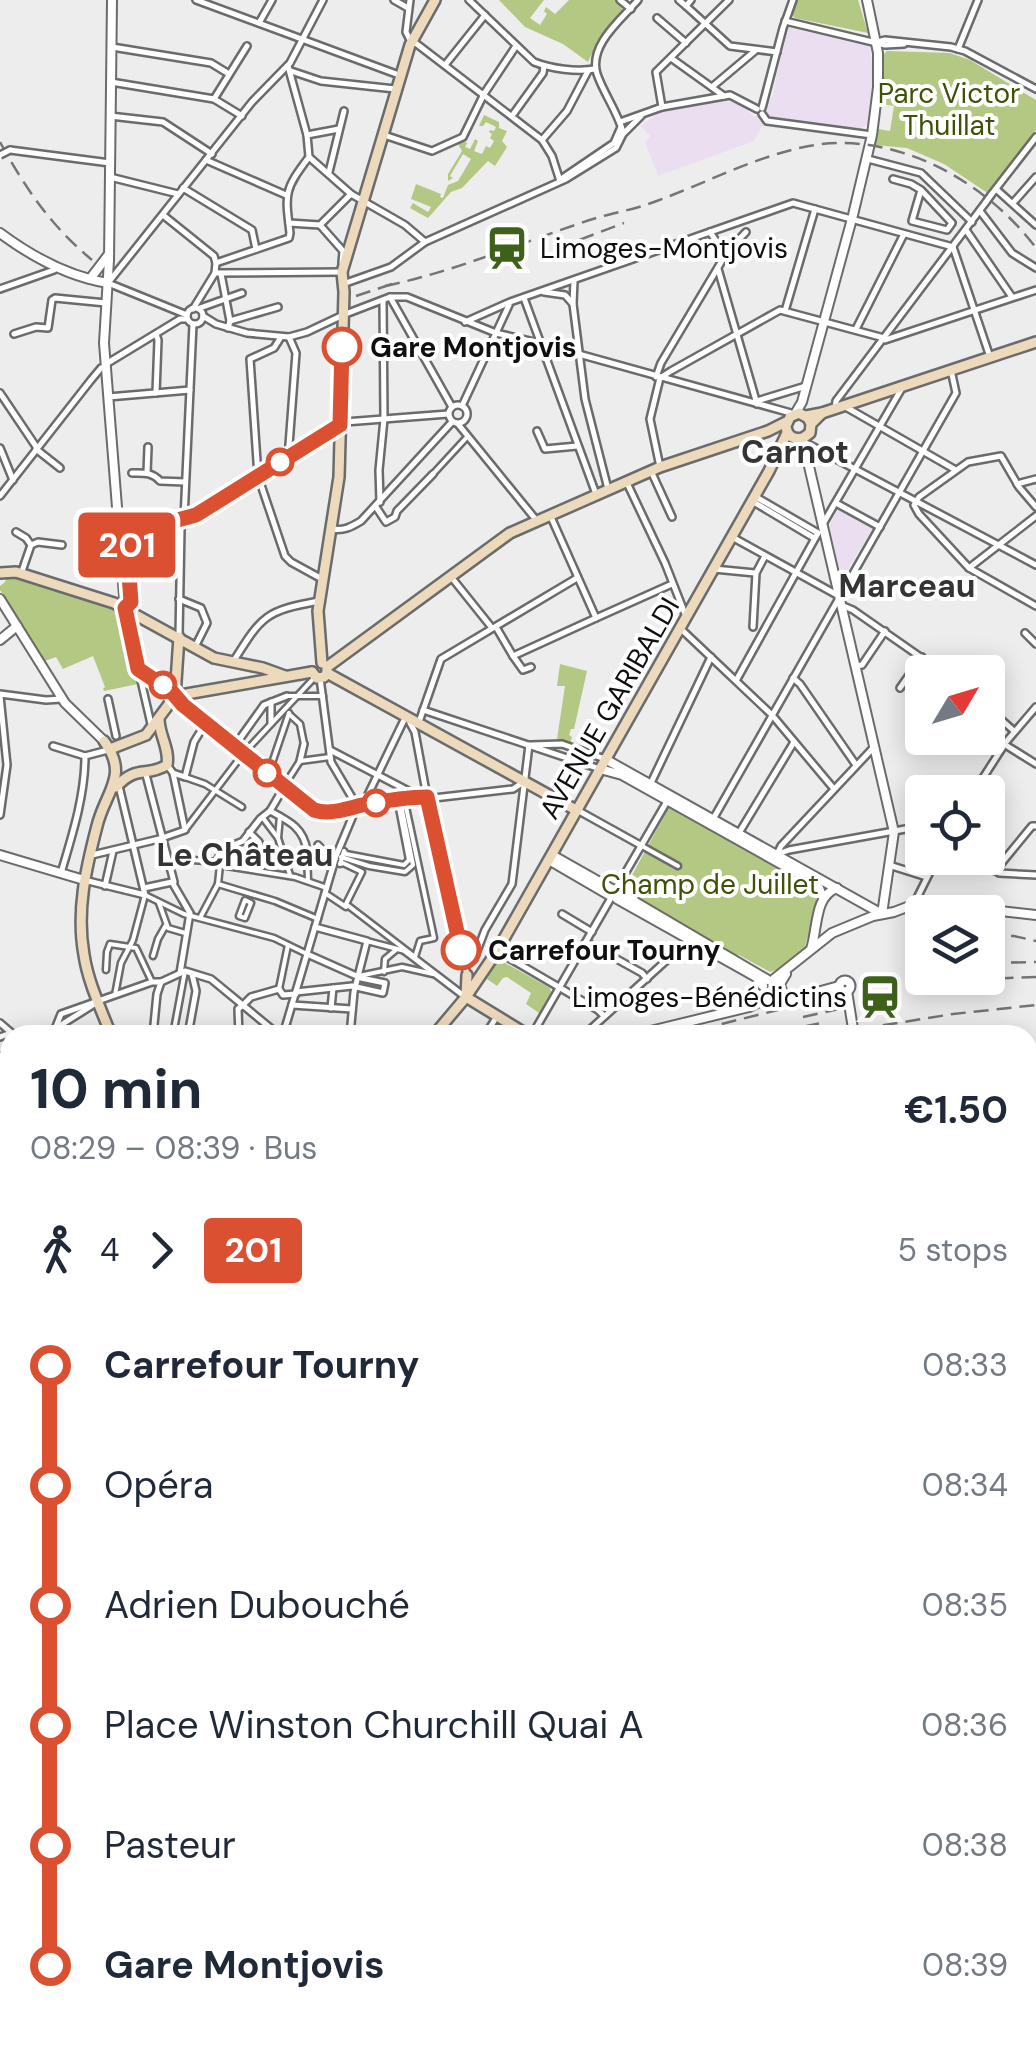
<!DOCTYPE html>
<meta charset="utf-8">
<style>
body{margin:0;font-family:"DM Sans",sans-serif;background:#f6f6f7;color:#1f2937;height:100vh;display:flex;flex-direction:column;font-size:38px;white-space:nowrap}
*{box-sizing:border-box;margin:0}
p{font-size:32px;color:#747a83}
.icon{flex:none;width:55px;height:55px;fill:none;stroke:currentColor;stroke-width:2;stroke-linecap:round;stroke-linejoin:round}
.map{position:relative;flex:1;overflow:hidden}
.details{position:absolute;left:0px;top:1025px;width:1038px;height:1020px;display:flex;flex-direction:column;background:#fff;border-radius:30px 30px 0 0;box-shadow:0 5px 25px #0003}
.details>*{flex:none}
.badge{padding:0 20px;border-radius:8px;font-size:35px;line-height:65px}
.needle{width:65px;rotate:52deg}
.buttons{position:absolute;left:905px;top:655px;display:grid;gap:20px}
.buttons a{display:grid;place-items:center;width:100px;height:100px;border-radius:10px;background:#fff;box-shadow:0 5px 25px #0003;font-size:50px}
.map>.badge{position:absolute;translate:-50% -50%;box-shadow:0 0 0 5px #fff}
.legs{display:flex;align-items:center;gap:15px;height:110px;padding:0 30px;font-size:32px}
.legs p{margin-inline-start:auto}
.head{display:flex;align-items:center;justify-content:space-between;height:170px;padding:0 30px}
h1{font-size:55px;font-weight:700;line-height:75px}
ul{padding:0 30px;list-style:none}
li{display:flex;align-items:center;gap:35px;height:120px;font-size:38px}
li i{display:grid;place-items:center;width:15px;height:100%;margin:0 12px;background:currentColor}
li i::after{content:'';width:25px;height:25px;margin:-12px;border:8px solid;border-radius:50%;background:#fff}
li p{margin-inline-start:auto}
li:first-child i{background:linear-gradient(#0000 50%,currentColor 0)}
li:last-child i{background:linear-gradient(currentColor 50%,#0000 0)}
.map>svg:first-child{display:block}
.commercial{fill:#ecdef1}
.green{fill:#b3c883}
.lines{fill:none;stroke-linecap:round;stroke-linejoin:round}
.pedestrian-casing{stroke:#6a6b6c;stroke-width:9}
.minor-casing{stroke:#6a6b6c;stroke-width:10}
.tertiary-casing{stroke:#6a6b6c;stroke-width:12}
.secondary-casing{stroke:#6a6b6c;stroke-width:14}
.primary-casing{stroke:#cacaca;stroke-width:15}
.motorway-casing{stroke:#cacaca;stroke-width:19}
.pedestrian{stroke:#fff;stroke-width:4}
.minor{stroke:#fff;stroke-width:5}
.tertiary{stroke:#fff;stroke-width:8}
.secondary{stroke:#eddabd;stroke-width:9}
.primary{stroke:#dbb57c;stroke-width:10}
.motorway{stroke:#c38324;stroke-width:14}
.rail{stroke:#757575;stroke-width:2.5;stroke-dasharray:15 8;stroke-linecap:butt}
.minor-bridge-casing{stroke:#6a6b6c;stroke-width:10;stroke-linecap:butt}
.minor-bridge{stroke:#fff;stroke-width:5}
.line-1-casing{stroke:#fff;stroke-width:22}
.line-1{stroke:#dc5032;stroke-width:15}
.stop-1-dot{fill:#fff;stroke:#dc5032;stroke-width:5}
.labels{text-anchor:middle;stroke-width:8;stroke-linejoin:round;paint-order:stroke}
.park-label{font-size:28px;fill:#405006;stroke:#fff}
.poi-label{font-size:28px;fill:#0f0f0f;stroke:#fff;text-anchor:start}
.stop-label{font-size:28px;font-weight:bold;fill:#0f0f0f;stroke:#fff;text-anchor:start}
.street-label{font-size:28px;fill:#0f0f0f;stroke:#fff}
.quarter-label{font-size:32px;font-weight:bold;fill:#343435;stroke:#fff}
</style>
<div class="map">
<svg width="1036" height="2045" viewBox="0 0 1036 2045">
<rect width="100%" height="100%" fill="#ededee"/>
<!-- commercial -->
<g class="commercial">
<path d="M787,27L870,47L873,75L867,125L854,130L768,116L754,141L658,176L645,142L650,136L640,126L661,112L726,101L744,106L754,117L772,98Z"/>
<path d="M840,507L874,526L841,580L839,579L830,541L829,526Z"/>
</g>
<!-- green -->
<g class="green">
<path d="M499,0H544L530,18L540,25L547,14L544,11L546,7L555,14L569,0H617L622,4V11L599,38L588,62L563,44L525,27Z"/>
<path d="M797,0H858L868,33L795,18L791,14Z"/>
<path d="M887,51L950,53L970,60L1036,100V130L989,194L944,164L907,148L875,145L878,129L890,131L894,106L882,104L884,54Z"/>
<path d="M484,115L499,122V128L507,131L502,141L507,147L495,166L488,161L462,188L451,192L428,218L410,208L413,203L428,212L431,207L411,199L416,184L441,194L440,197L443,198L448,185L458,181L471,159L463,154L450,176L453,178L448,181V174L462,151L458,144L464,141L467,143L465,147L470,149L475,139L478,141L474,151L482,154L486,146L490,148L494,141L490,138L492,134L489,132L490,130L494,131L496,127L486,122L483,126H479Z"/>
<path d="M7,576L118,610L120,613L138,684L104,691L103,689L105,687L93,656L63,669L56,657L45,661L0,590V586L5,582Z"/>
<path d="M560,664L587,671L574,729H571L569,735L572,737L570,744L557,739L565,686H557Z"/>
<path d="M670,805L817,891L813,933L807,938L805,947L776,970L770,972L739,955L737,956L623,892Z"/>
<path d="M498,959L550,988L551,992L539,1013L526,1004L531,993L507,977L503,978L497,986L487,979Z"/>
</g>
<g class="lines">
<!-- pedestrian casing -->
<g class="pedestrian-casing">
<g id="pedestrian">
<path d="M433,474L467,437"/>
<path d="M287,696H323"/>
<path d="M289,714L300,724L304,744"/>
<path d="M268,775L289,713"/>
<path d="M185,777L205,784L242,807"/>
<path d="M284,786L300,761L330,757"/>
<path d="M406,807L434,938L420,941L415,957L346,904L362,872L343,863L340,864L344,851L346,854L404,865L409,860L399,808Z"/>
<path d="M280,816L278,838L290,875"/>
<path d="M263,818L278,838"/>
<path d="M185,830L243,754L314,678"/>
<path d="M642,846L678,866"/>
<path d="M307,851L308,881"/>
<path d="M341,857L369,866L405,872L413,865L400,800"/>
<path d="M193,860L216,862"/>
<path d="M216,861L225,845L236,844"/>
<path d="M220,865L295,877L327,888"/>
<path d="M218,884L275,901L318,919"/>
<path d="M325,893L346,907"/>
<path d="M245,900L251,903L245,918L239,916Z"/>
<path d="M159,903L168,928L185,933"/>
<path d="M201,916L218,884L220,865"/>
<path d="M367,941L405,951"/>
<path d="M137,950L152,982"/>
<path d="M153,956L158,939L166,925"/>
<path d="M106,970L107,952L110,944L136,948"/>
<path d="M384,972L385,959L397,949"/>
<path d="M359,976L402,967L433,974"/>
<path d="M279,989L288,945"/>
<path d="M115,995L121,963L133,940L145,895L184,914L274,938L307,954"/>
<path d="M173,1035L185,971"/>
</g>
</g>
<!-- minor casing -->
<g class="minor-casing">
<g id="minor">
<path d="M196,0L399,75"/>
<path d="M394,0L408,8"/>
<path d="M410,0L406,32L409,38L542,140L552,156L560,181"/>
<path d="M469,0L534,62C552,69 576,72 595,69"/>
<path d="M620,0L631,9"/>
<path d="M679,0L686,6L691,0"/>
<path d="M686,6L730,46L777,52"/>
<path d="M657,18L686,43"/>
<path d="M785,21L885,45L904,44"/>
<path d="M259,23L272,0"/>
<path d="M877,42L885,40L951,47L965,51L1036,89"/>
<path d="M112,47L211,63L229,74"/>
<path d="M958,49L978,0"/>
<path d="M671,58L724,96"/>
<path d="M445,65L485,15"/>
<path d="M288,66L307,135L309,157L351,194L405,225L425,242"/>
<path d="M291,71L321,81L395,89"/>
<path d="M111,82L214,99L242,116"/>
<path d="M712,87L756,50"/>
<path d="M214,99L247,46"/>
<path d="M662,107L656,72L729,0"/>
<path d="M762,108L783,28L793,0"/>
<path d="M762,114L767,121L872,135"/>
<path d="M110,116L163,122L212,154"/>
<path d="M512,116L543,73L544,66"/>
<path d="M620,122L662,107L730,95L757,109"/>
<path d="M623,132C617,111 604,94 597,74C588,45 622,19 638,0"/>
<path d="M307,135L339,129"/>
<path d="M384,135L432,151L463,137L484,94L516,46"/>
<path d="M542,140L567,111L588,71"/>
<path d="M10,150L110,163"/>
<path d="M868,159L921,173L972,222"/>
<path d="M206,160L286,195"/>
<path d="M329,172L344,111"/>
<path d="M110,177L178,194"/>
<path d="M561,179L614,143L621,127"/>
<path d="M893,179L911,184L921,190L912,221L947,230L952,223L921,190"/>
<path d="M183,188L252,230L256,249"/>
<path d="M996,189L1036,225"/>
<path d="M991,195L1036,137"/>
<path d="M1013,203L1036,177"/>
<path d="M980,211L1012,253L1036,268"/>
<path d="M163,215L214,256L216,263"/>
<path d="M289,223L320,225L351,194"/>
<path d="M320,225L343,251L342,263"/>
<path d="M966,230L1012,297"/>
<path d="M953,247L990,357"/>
<path d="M724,255L746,232"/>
<path d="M718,269L757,404"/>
<path d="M215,273L342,272"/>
<path d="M221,274L230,321L228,328"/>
<path d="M574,281L573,304L585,399L608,489"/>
<path d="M343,284L391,267L425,242L566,179L616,148L623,134L641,116"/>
<path d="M0,289L54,270L58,267"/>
<path d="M544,292L565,295L573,304"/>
<path d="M390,297L452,407"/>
<path d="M524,298L596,494"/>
<path d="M200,308L242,293"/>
<circle cx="195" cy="316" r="8"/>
<path d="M193,309L215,273L216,263L289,238L290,233C285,193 284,190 309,157"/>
<path d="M785,311L815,209"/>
<path d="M187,315L108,283L252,102L290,63L323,0"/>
<path d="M203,316L216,324L247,333L289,337L307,332L343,315L390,297H407L496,333L539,343L791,413"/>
<path d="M230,321L278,307"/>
<path d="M465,322L510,302L793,203L953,247"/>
<path d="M856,329L904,234"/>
<path d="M14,334L36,327L48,328L52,300L55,298L106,303"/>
<path d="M281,337L274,348L250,359L258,476L285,556L291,562L322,579"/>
<path d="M289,337L296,353L289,445L292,455"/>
<path d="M885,340L1036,290"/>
<path d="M106,364L180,319H187"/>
<path d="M656,377L661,363L723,259L722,250L710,232"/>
<path d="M0,393L37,448"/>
<path d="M156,393L158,340L156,334"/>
<path d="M108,397L190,390"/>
<path d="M757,401L806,386"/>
<circle cx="458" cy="414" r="9"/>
<path d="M462,406L509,305"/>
<path d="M844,406L954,469"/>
<path d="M835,409L836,401L986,202"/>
<path d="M458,424L537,521"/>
<path d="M537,431L545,449L577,446"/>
<path d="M806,443L1036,565"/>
<path d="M0,448L13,480"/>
<path d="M36,449L60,468"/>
<path d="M660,467L650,419L660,378L671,371L780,310L884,338"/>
<path d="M651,471L672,517"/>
<path d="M132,473C144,473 152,472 160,481L185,482"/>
<path d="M147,473L148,447"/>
<path d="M627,483L665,563L685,614"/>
<path d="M1017,484L1036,479"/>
<path d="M0,496L91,380L101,368L105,367"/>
<path d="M756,497L818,533"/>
<path d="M752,501L814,538"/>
<path d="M380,502L379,470L384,419L383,300"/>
<path d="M836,503L880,527"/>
<path d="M376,507L386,522L395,517L397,511L433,474"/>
<path d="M1036,507L1019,487L1001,456L968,462L919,497L914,505L919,514L969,568L1036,606"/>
<path d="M119,513L190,517L345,422L448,414"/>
<path d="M551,517L596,618L672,584"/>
<path d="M823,524L902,388"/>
<path d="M332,529C344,531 351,527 361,521L452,422"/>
<path d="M16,532L26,538L31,545"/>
<path d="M732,537L839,596"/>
<path d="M969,568L1036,516"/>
<path d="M714,569L755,573"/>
<path d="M21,574L31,545L38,542L62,545"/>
<path d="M452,578L492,628"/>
<path d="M179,599L201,608L207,623L195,647"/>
<path d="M841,605L853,610L942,672"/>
<path d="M496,627L513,656"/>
<path d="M753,627L756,573L765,556"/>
<path d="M681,629L772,715L834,789"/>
<path d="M1025,633L1036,644"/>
<path d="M179,635L181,528L184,519L193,324"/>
<path d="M233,662C262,616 264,611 319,601"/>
<path d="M856,666L862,665L885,631"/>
<path d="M531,667L523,670L513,656L596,618"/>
<path d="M139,672L151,724"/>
<path d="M320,678L331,762L357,806"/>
<path d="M793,678L800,684L856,765"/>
<path d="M737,679L818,533"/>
<path d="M900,688L922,657"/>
<path d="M0,694L46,700L62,699"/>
<path d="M0,696L7,765L0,815"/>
<path d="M177,698L205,724L319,813L421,797L434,798L513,789L525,781"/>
<path d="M108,699L116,736"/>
<path d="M271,702V723"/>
<path d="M988,708L1014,731"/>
<path d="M423,710L600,769"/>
<path d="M419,722L441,659L577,578"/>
<path d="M410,723L415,732L427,797L467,975"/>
<path d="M1004,744L1036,764"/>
<path d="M531,745L562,744L605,759"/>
<path d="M53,746L85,756"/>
<path d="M234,747L264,705L287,696"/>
<path d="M330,750L418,796"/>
<path d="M300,761L304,744"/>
<path d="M167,765L173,773L185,777L194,742L205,724"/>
<path d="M145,771L174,882"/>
<path d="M650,785L711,657"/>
<path d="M974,792L1006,742L1036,707"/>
<path d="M363,805L405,718"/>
<path d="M270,811C289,821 304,828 307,851"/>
<path d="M579,811L642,846"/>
<path d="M712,821L956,393L951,370"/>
<path d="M249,832L259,842L264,857"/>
<path d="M739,833L794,742"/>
<path d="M236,844L243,841L260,819L270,811L284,787"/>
<path d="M318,845L328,856L335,859"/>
<path d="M778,854L789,850L922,826"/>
<path d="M92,855L159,839L185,830L173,773"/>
<path d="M776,856L781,846L874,747"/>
<path d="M979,858L999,873L1036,875"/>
<path d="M889,865L927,877"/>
<path d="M995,871L1032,826H1036"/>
<path d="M61,873C72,836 85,796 85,756L108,750"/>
<path d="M84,880L145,895L119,786"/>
<path d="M105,886L113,851"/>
<path d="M144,888L172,882L190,913L180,973"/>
<path d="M616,889L669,798"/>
<path d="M914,904L937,858"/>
<path d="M562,914L592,932"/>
<path d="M315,927L367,941L354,992L350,1035"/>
<path d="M586,942L642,973L647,979"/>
<path d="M405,951L464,996"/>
<path d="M497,951L598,1010L604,1016"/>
<path d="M465,966L474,959L485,930L512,884L529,745"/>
<path d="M296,992L352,986L383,993L385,983L361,978L307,954"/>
<path d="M243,1005L251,997L279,989L283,995L296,994"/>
<path d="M292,1005L352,1009"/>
<path d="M331,1008L333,988"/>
<path d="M0,1023L14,1035"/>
<path d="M55,1029L61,1014L152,982H161L185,971L211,979L279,1035"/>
<path d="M284,1030L320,1035"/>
<path d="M153,1032L169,1034"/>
<path d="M45,1035L96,1003"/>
<path d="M153,1035L157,994L161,982"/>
<path d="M188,1035L196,991L192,974"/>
<path d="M239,1035L238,1009L243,1005"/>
<path d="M283,1035L336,856L357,806"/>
<path d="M485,1035L496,1018"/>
<path d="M532,1035L611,898"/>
<path d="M584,1035L689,940"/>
<path d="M0,1037L11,1033"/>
<path d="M0,1180L10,1151"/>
<path d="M0,1186L10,1190"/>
<path d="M1028,1219L1036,1220"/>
<path d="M0,1271L10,1273"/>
<path d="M0,1314L10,1285"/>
<path d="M1034,1336L1036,1402"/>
<path d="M0,1409L10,1400"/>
<path d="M0,1469L8,1463"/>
<path d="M0,1551L10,1552"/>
<path d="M1028,1690H1036"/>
<path d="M1030,1773L1036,1734"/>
<path d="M0,1811L10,1809"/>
<path d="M1028,1932L1036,1944"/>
<path d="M1028,1965L1036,1957"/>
<path d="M225,2035L235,2045"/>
<path d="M243,2035L254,2045"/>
<path d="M290,2035L313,2045"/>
<path d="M520,2035L521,2045"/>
<path d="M736,2035L741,2045"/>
<path d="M281,2039L308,2043"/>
<path d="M93,2045L102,2040L136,2036L141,2038"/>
<path d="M200,2045L221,2035"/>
<path d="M420,2045L421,2035"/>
</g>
</g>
<!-- tertiary casing -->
<g class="tertiary-casing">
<g id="tertiary">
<path d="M112,0L109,260L104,343L125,608"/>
<path d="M0,233C31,256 70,277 108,283"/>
<path d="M90,279L109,254"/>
<path d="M795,414L802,402L853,215L872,135L878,87V53L867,0"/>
<path d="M798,439L805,449L894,832L882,914"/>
<path d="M0,599L65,703L104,741"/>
<path d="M0,640L17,626"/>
<path d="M605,759L882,914"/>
<path d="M600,769L622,775L806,878L819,888L823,898"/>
<path d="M0,855L84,880"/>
<path d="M552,855L612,889"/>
<path d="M549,860L609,895"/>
<path d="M620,893L768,980"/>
<path d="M617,899L756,977L763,986"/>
<path d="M811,949C818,928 814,896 837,888"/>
<path d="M774,979L832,933L873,916L894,912L920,902L1036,915"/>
<circle cx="845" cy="986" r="5.5"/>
<path d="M847,991L854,1035"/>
<path d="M778,997H799L839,986"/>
<path d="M634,1035L749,1007L768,998H777L782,991L780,984L786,974"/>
<path d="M1028,1089L1036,1090"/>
<path d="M1028,1098H1036"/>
<path d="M0,1719H10"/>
<path d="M1028,1773L1036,1774"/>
<path d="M0,1917L10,1915"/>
<path d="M0,1923L7,2045"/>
<path d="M1028,2024L1036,2031"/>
<path d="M136,2045L144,2035"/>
<path d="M868,2045L872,2035"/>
<path d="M895,2045L896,2035"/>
</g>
</g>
<!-- secondary casing -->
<g class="secondary-casing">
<g id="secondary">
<path d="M806,416L822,413L1036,342"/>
<path d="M811,424L808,418L799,413L790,417L786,426C787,436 793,440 803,438L810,433L811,424L822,413"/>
<path d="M0,573L16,572L114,603L214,658L263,668L285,676"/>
<path d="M125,608L138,669L175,696"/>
<path d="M322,663L318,611L339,477L344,292L342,272L410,45L435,0"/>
<path d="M312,672L317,678L324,677L327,673V667L510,533L660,467L768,431L786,422"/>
<path d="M327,673L576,810"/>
<path d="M175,696L179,637"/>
<path d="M104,741C130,776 105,792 97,826C86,868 76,911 84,955C88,982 101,1009 111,1035"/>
<path d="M110,749L146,735L175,696L312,672"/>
<path d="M116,787C138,764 145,778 167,765C170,749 159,735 159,719"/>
<path d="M466,997L528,1035"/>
<path d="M466,997L467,975"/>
<path d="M434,1035L466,997L497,951L769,471L787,433"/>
<path d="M0,1059L10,1054"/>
</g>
</g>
<!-- primary casing -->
<g class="primary-casing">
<g id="primary">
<path d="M1028,1453L1036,1454"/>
<path d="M1028,1462L1036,1463"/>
<path d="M0,1521L10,1523"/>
<path d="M0,1528L10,1530"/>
<path d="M817,2035L836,2045"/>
<path d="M281,2045L282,2035"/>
<path d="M586,2045L590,2035"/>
</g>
</g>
<!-- motorway casing -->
<g class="motorway-casing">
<g id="motorway">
<path d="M1028,1847L1036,1844"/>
<path d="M1028,1859L1036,1854"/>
<path d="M883,2045L887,2035"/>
</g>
</g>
<!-- pedestrian -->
<use href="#pedestrian" class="pedestrian"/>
<!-- minor -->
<use href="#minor" class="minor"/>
<!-- tertiary -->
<use href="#tertiary" class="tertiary"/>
<!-- secondary -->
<use href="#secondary" class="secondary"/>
<!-- primary -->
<use href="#primary" class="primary"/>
<!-- motorway -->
<use href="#motorway" class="motorway"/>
<!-- rail -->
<g class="rail">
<path d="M0,142C26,189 50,225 92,260"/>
<path d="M558,248L624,223"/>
<path d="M385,286C453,272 515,245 581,223C605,214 630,211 654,202C704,184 752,158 804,147C892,128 985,180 1036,248"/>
<path d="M356,296L398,282"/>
<path d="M988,937L1014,936L1036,941"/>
<path d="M988,963L1036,962"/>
<path d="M907,987L957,980L1036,977"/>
<path d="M803,1017L844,1008"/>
<path d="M860,1029L953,1014L1036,1005"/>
<path d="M677,1035L802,1004L833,993"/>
<path d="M759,1035L822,1023"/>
<path d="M828,1035L847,1032"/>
</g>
<!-- minor-bridge casing -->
<g class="minor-bridge-casing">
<g id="minor-bridge">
<path d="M0,155L10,150"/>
<path d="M986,202L991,195"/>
</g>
</g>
<!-- minor-bridge -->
<use href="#minor-bridge" class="minor-bridge"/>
</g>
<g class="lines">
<!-- line-1 casing -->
<g class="line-1-casing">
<path id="line-1" d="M342,347L340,425L196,515L170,522L138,521L131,525L126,533L131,602L125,608L138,669L171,691L183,705L314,810C330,815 346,809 362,805C383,801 406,797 427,797L461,950"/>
</g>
<!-- line-1 -->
<use href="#line-1" class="line-1"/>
</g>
<!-- icons -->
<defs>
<g id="station-bare" transform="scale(3.45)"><path d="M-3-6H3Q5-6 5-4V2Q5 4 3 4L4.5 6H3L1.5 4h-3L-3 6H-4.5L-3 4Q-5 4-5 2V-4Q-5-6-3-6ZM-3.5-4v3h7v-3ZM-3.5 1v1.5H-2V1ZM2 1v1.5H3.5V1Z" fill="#3e6119" stroke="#fff" stroke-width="2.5" paint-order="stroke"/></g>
</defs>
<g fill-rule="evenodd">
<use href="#station-bare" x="507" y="248"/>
<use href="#station-bare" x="880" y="997"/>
</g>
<!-- markers -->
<g class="stop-1-dot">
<circle cx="342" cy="347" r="18"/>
<circle cx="280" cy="462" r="12"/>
<circle cx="163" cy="685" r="12"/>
<circle cx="267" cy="773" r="12"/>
<circle cx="376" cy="803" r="12"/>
<circle cx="461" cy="950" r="18"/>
</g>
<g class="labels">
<!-- park labels -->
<g class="park-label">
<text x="949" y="103">Parc Victor<tspan x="949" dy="32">Thuillat</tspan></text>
<text x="710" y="894">Champ de Juillet</text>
</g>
<!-- poi labels -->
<g class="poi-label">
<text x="540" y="258">Limoges-Montjovis</text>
<text x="847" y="1007" text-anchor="end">Limoges-Bénédictins</text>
</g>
<!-- stop labels -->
<g class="stop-label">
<text x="370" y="357">Gare Montjovis</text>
<text x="488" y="960">Carrefour Tourny</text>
</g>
<!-- street labels -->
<g class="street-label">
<text transform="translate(609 708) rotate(-60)" y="10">AVENUE GARIBALDI</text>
</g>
<!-- quarter labels -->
<g class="quarter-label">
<text x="795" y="463">Carnot</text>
<text x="907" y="597">Marceau</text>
<text x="245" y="866">Le Château</text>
</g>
</g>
</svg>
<div class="buttons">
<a><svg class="needle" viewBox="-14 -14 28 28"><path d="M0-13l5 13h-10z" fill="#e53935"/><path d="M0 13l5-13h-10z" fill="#747a83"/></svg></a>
<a><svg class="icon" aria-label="locate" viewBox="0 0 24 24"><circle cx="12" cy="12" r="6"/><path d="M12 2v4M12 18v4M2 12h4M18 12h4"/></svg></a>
<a><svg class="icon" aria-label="layers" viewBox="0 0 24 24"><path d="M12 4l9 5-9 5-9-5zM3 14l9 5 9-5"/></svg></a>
</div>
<b class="badge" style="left:127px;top:545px;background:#dc5032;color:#fff">201</b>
<section class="details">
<div class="head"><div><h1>10 min</h1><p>08:29 – 08:39 · Bus</p></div><b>€1.50</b></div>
<div class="legs"><svg class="icon" aria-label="walk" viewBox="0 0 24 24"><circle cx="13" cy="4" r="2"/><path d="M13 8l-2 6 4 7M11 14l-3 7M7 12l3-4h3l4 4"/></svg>4<svg class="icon" aria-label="forward" viewBox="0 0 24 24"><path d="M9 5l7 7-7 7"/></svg><b class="badge" style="background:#dc5032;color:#fff">201</b><p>5 stops</p></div>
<ul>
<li><i style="color:#dc5032"></i><b>Carrefour Tourny</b><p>08:33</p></li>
<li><i style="color:#dc5032"></i><span>Opéra</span><p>08:34</p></li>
<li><i style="color:#dc5032"></i><span>Adrien Dubouché</span><p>08:35</p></li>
<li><i style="color:#dc5032"></i><span>Place Winston Churchill Quai A</span><p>08:36</p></li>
<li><i style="color:#dc5032"></i><span>Pasteur</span><p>08:38</p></li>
<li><i style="color:#dc5032"></i><b>Gare Montjovis</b><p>08:39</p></li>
</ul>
</section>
</div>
